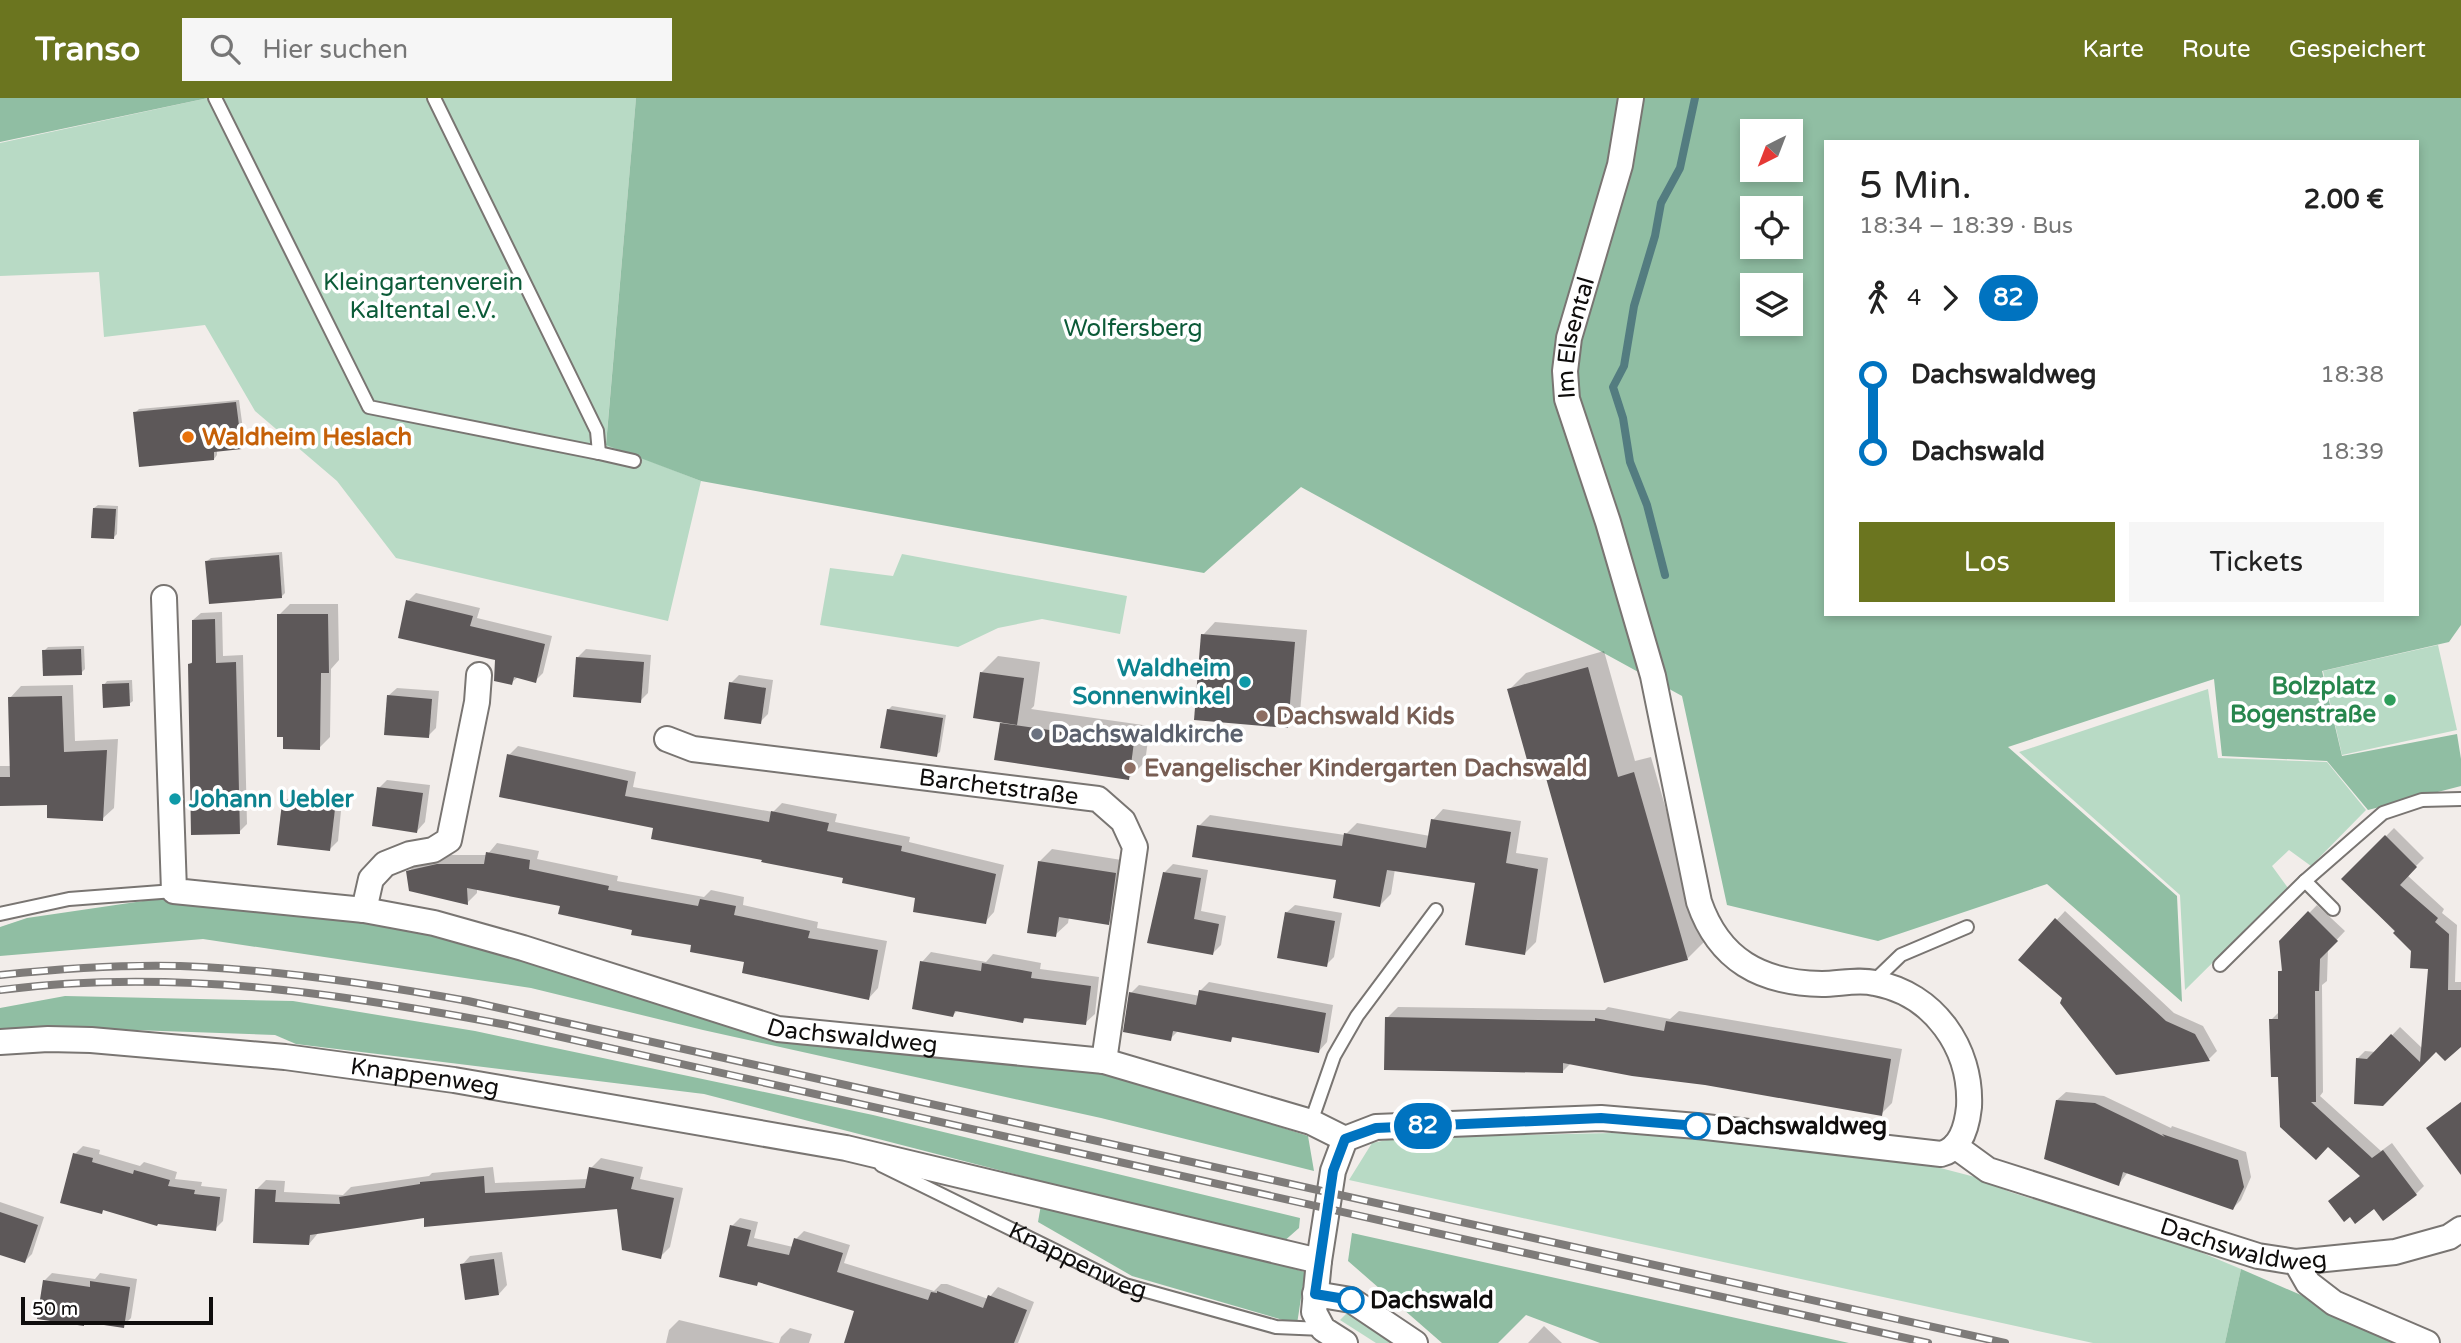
<!DOCTYPE html>
<html lang="de">
<meta charset="utf-8">
<style>
body{margin:0;font-family:"Varela Round",sans-serif;background:#f6f6f6;color:#222;height:100vh;display:flex;flex-direction:column;font-size:26px;white-space:nowrap}
*{box-sizing:border-box;margin:0}
p{font-size:23px;color:#767676}
.icon{flex:none;width:38px;height:38px;fill:none;stroke:currentColor;stroke-width:2;stroke-linecap:round;stroke-linejoin:round}
.map{position:relative;flex:1;overflow:hidden}
.details{position:absolute;left:1824px;top:42px;width:595px;height:476px;display:flex;flex-direction:column;background:#fff;border-radius:0px;box-shadow:0 4px 10px #0003}
.details>*{flex:none}
.badge{padding:0 14px;border-radius:23px;font-size:24px;line-height:46px}
.needle{width:46px;rotate:222deg}
.controls{position:absolute;left:1740px;top:21px;display:grid;gap:14px}
.controls a{display:grid;place-items:center;width:63px;height:63px;border-radius:0px;background:#fff;box-shadow:0 4px 10px #0003;font-size:35px}
.scale{position:absolute;left:21px;bottom:18px;width:192px;box-sizing:border-box;padding-left:7px;border:4px solid #0f0d0c;border-top:0;font-size:19px;line-height:24px;white-space:nowrap;color:#0f0d0c;-webkit-text-stroke:5px #fff;paint-order:stroke}
.map>.badge{position:absolute;translate:-50% -50%;box-shadow:0 0 0 4px #fff}
.legs{display:flex;align-items:center;gap:10px;height:77px;padding:0 35px;font-size:23px}
.legs p{margin-inline-start:auto}
.head{display:flex;align-items:center;justify-content:space-between;height:119px;padding:0 35px}
h1{font-size:38px;font-weight:600;line-height:52px}
.cta{display:flex;gap:14px;margin-top:auto;padding:14px 35px}
.cta a{flex:1;height:80px;border-radius:0px;background:#6b751f;color:#fff;font-size:28px;font-weight:600;line-height:80px;text-align:center}
.cta a+a{background:#f6f6f6;color:#222}
ul{padding:0 35px;list-style:none}
li{display:flex;align-items:center;gap:24px;height:77px;font-size:26px}
li i{display:grid;place-items:center;width:10px;height:100%;margin:0 9px;background:currentColor}
li i::after{content:'';width:18px;height:18px;margin:-9px;border:5px solid;border-radius:50%;background:#fff}
li p{margin-inline-start:auto}
li:first-child i{background:linear-gradient(#0000 50%,currentColor 0)}
li:last-child i{background:linear-gradient(currentColor 50%,#0000 0)}
header{display:flex;align-items:center;gap:42px;box-sizing:border-box;height:98px;padding:0 35px;background:#6b751f;color:#fff}
header strong{font-size:33px}
nav{display:flex;gap:38px;margin-inline-start:auto;font-size:24px}
.search{width:490px;height:63px;background:#f6f6f6;display:flex;align-items:center;gap:18px;box-sizing:border-box;padding:0 24px;border-radius:0px;color:#767676;font-size:26px}
.map>svg:first-child{display:block}
.green{fill:#b8dac5}
.forest{fill:#90bea3;fill-rule:evenodd}
.shadow{fill:#0003}
.lines{fill:none;stroke-linecap:round;stroke-linejoin:round}
.stream{stroke:#537c80;stroke-width:8}
.building{fill:#5d5859}
.service-casing{stroke:#797572;stroke-width:16}
.minor-casing{stroke:#797572;stroke-width:28}
.service{stroke:#fff;stroke-width:12}
.minor{stroke:#fff;stroke-width:24}
.rail-casing{stroke:#7e7b79;stroke-width:8}
.rail{stroke:#fff;stroke-width:5;stroke-dasharray:16;stroke-linecap:butt}
.line-1-casing{stroke:#fff;stroke-width:16}
.line-1{stroke:#0073c0;stroke-width:10}
.food-dot{fill:#e8710a;stroke:#fff;stroke-width:2.5}
.culture-dot{fill:#0f9aa8;stroke:#fff;stroke-width:2.5}
.leisure-dot{fill:#2e9e5b;stroke:#fff;stroke-width:2.5}
.education-dot{fill:#8d6e63;stroke:#fff;stroke-width:2.5}
.worship-dot{fill:#6b7280;stroke:#fff;stroke-width:2.5}
.stop-1-dot{fill:#fff;stroke:#0073c0;stroke-width:3.5}
.labels{text-anchor:middle;stroke-width:7;stroke-linejoin:round;paint-order:stroke}
.park-label{font-size:24px;fill:#0c5b38;stroke:#fff}
.street-label{font-size:24px;fill:#0f0d0c;stroke:#fff}
.food-label{font-size:24px;font-weight:bold;fill:#c56008;stroke:#fff;text-anchor:start}
.culture-label{font-size:24px;font-weight:bold;fill:#0d838f;stroke:#fff;text-anchor:end}
.leisure-label{font-size:24px;font-weight:bold;fill:#27864d;stroke:#fff;text-anchor:end}
.education-label{font-size:24px;font-weight:bold;fill:#785e54;stroke:#fff;text-anchor:start}
.worship-label{font-size:24px;font-weight:bold;fill:#5b616d;stroke:#fff;text-anchor:start}
.stop-label{font-size:24px;font-weight:bold;fill:#0f0d0c;stroke:#fff;text-anchor:start}
</style>
<header>
<strong>Transo</strong>
<div class="search"><svg class="icon" aria-label="search" viewBox="0 0 24 24"><circle cx="10" cy="10" r="6"/><path d="M15 15l6 6"/></svg>Hier suchen</div>
<nav><a>Karte</a><a>Route</a><a>Gespeichert</a></nav>
</header>
<div class="map">
<svg width="2461" height="1245" viewBox="0 0 2461 1245">
<rect width="100%" height="100%" fill="#f2edea"/>
<!-- green -->
<g class="green">
<path d="M208,0H636L606,346L701,383L668,523L396,460L337,383L255,313L205,227L104,239L99,174L0,178V45Z"/>
<path d="M902,456L1127,498L1120,536L1042,521L998,530L958,549L820,527L830,470L893,478Z"/>
<path d="M2438,547L2457,632L2342,657L2323,573Z"/>
<path d="M2208,591L2218,660L2327,664L2366,712L2311,768L2289,752L2272,768L2288,790L2185,892L2180,797L2019,654Z"/>
<path d="M1612,1035L1661,1037L1925,1066L1975,1079L2010,1094L2193,1151L2241,1171L2225,1245H2093L1349,1082L1372,1045L1397,1040Z"/>
<path d="M1352,1210L1397,1245H1376L1340,1222Z"/>
</g>
<!-- forest -->
<g class="forest">
<path d="M0,0H208L0,44Z"/>
<path d="M636,0H2461V527L2449,544L2322,573L2342,658L2457,636L2461,661V688L2368,712L2327,663L2222,658L2214,581L2008,649L2177,798L2182,904L2047,786L1878,843L1727,807L1682,598L1301,389L1204,475L701,383L606,347ZM1752,33H1790V72H1752ZM1825,44H2417V516H1825ZM1752,110H1790V149H1752ZM1752,187H1790V226H1752Z"/>
<path d="M177,798L414,827L777,932L1099,970L1308,1038L1314,1073L1101,1020L703,932L531,890L203,841L0,858V829L27,820Z"/>
<path d="M65,898L293,903L475,933L873,1017L1300,1120L1299,1130L1282,1145L704,996L296,946L275,937L75,930L0,934V910Z"/>
<path d="M1042,1101L1305,1174L1297,1226L1132,1178L1038,1124Z"/>
<path d="M1352,1135L1849,1245H1600L1526,1217L1498,1245H1442L1348,1163Z"/>
<path d="M2241,1171L2411,1245H2225Z"/>
</g>
<!-- shadow -->
<g class="shadow">
<path d="M239,302L245,346L241,350L217,352V357L214,361L135,315L139,311Z"/>
<path d="M98,407L118,408L117,436L113,440L94,410Z"/>
<path d="M282,454L285,495L281,499L207,463L211,460Z"/>
<path d="M416,495L480,510L477,520L552,538L543,575L535,583L518,579L511,585L497,560L408,503Z"/>
<path d="M290,506H338L339,562L331,571L330,639L319,650L279,517Z"/>
<path d="M222,514L223,558L243,557L247,726L239,734L190,566L194,562L193,522L201,515Z"/>
<path d="M1215,524L1307,532L1300,615L1288,628L1203,537Z"/>
<path d="M84,548L85,571L81,575L44,553L48,549Z"/>
<path d="M586,551L651,557L648,595L640,603L578,559Z"/>
<path d="M1604,553L1635,663L1651,659L1704,844L1687,861L1543,664L1509,592L1526,575Z"/>
<path d="M998,558L1040,564L1034,608L1031,611L1150,628L1145,664L1128,681L1001,626L1004,623L981,575Z"/>
<path d="M739,577L773,582L768,616L760,624L731,585Z"/>
<path d="M132,582L133,603L129,606L104,587L107,583Z"/>
<path d="M73,587L75,643L118,641L114,710L102,721L49,705L0,706V668H11L10,600L21,588Z"/>
<path d="M397,590L439,593L436,630L428,638L388,598Z"/>
<path d="M892,608L946,617L940,654L936,657L888,612Z"/>
<path d="M518,648L636,674L633,689L773,714L782,705L837,716L835,724L910,739L909,744L1004,767L994,814L985,824L917,799L845,779L764,760L655,729L509,657Z"/>
<path d="M387,682L430,687L425,724L417,733L379,690Z"/>
<path d="M292,697L342,703L338,743L330,751L283,705Z"/>
<path d="M1443,711L1521,723L1516,755L1548,760L1536,844L1525,855L1477,784L1395,771L1391,796L1380,807L1338,780L1199,728L1210,717L1345,737L1357,725L1430,738L1433,722Z"/>
<path d="M2394,730L2424,760L2407,777L2444,811L2442,815L2457,827L2455,884H2461V946L2436,952L2382,1006L2357,961L2365,953L2376,954L2400,929L2423,951L2429,869L2344,781Z"/>
<path d="M497,745L539,753L537,761L618,778L617,783L704,799L711,792L744,799L743,807L818,824L817,830L887,843L878,890L869,900L693,846L634,831L562,806L477,790V795L467,805L408,774L418,764L448,757H487Z"/>
<path d="M1052,751L1128,763L1121,812L1108,825L1069,819L1068,825L1055,837L1039,764Z"/>
<path d="M1173,766L1208,772L1201,813L1226,818L1221,847L1213,855L1165,774Z"/>
<path d="M1295,807L1342,815L1334,859L1326,867L1286,815Z"/>
<path d="M2317,807L2345,833L2328,851L2327,883L2322,887L2323,994L2320,998L2381,1053L2392,1045L2424,1088L2416,1096L2362,1077L2328,1047L2280,978L2271,922L2280,913V874L2284,870L2281,844Z"/>
<path d="M2065,813L2174,915L2203,928L2217,953L2209,961L2117,975L2065,899L2020,862Z"/>
<path d="M931,854L986,864L993,856L1041,865L1040,871L1099,879L1095,916L1085,925L1028,918L1023,923L958,912L953,917L922,864Z"/>
<path d="M1209,884L1333,907L1327,944L1319,953L1234,938L1231,942L1179,932L1170,941L1131,895L1139,887L1200,898L1201,892Z"/>
<path d="M1398,909L1605,912L1608,909L1670,921L1679,913L1902,951L1892,1005L1881,1016L1572,964L1562,974L1387,920Z"/>
<path d="M2066,994L2104,998L2171,1030L2172,1028L2246,1054L2251,1079L2241,1102L2233,1110L2128,1074L2119,1086L2057,1002Z"/>
<path d="M83,1048L100,1052L99,1056L140,1068L144,1064L177,1074L175,1081L202,1084L201,1088L227,1091L223,1123L215,1131L105,1110L101,1114L75,1056Z"/>
<path d="M601,1060L643,1069L640,1081L683,1090L670,1149L660,1159L618,1109L425,1118L319,1134L309,1146L256,1092L266,1082L285,1083L284,1094L343,1097L351,1089L429,1078L432,1075L493,1069L495,1085L588,1081L591,1070Z"/>
<path d="M0,1104L44,1119L32,1156L25,1163L0,1155Z"/>
<path d="M740,1120L758,1124L754,1140L793,1149L796,1141L804,1133L850,1147L844,1165L934,1193L941,1186H947L988,1201L998,1189L1034,1204L1018,1245H914L857,1212L760,1183L757,1186L732,1128Z"/>
<path d="M502,1154L507,1187L499,1196L462,1167L470,1158Z"/>
<path d="M52,1175L95,1181L100,1175L137,1181L131,1220L123,1228L87,1223L83,1226L44,1183Z"/>
<path d="M679,1222L775,1245H666L669,1232Z"/>
<path d="M1544,1228L1562,1245H1528Z"/>
<path d="M790,1230L812,1236L809,1245H779L781,1239Z"/>
</g>
<g class="lines">
<!-- stream -->
<path class="stream" d="M1665,477L1647,407L1630,364L1623,320L1613,289L1624,268L1634,208L1655,138L1661,105L1680,70L1695,0"/>
</g>
<!-- building -->
<g class="building">
<path d="M236,304L242,351L214,354V362L139,369L133,314Z"/>
<path d="M93,410L116,411L114,441L91,440Z"/>
<path d="M279,457L282,500L209,506L205,463Z"/>
<path d="M406,502L473,518L470,528L545,546L536,585L514,579L512,587L494,583L495,562L398,540Z"/>
<path d="M277,516H328L329,575H321L320,652L283,651V639H277Z"/>
<path d="M215,521L216,565L236,564L240,736L191,737L188,566L192,565V522Z"/>
<path d="M1201,536L1295,544L1288,630L1194,622Z"/>
<path d="M81,551L82,577L43,578L42,552Z"/>
<path d="M576,559L644,564L641,605L573,599Z"/>
<path d="M1588,569L1618,679L1634,674L1688,862L1604,885L1542,666L1529,669L1507,591Z"/>
<path d="M980,574L1024,580L1017,627L973,620Z"/>
<path d="M729,584L766,590L761,626L724,621Z"/>
<path d="M129,585L130,608L103,610L102,586Z"/>
<path d="M387,597L432,601L429,640L384,637Z"/>
<path d="M62,598L64,654L107,652L103,723L47,720V707L0,708V679H10L8,599Z"/>
<path d="M887,611L943,620L937,659L880,650Z"/>
<path d="M1000,625L1134,644L1129,682L994,662Z"/>
<path d="M507,656L628,683L625,698L769,724L771,713L829,725L827,733L902,748L901,753L996,776L986,826L913,814L915,800L842,785L843,780L761,764L762,762L651,741L653,730L499,699Z"/>
<path d="M377,689L423,695L417,735L372,728Z"/>
<path d="M282,705L335,711L330,753L277,747Z"/>
<path d="M1431,721L1511,734L1506,765L1538,771L1525,857L1465,847L1475,785L1387,772L1380,809L1333,800L1336,782L1192,759L1197,727L1342,748L1344,735L1426,750Z"/>
<path d="M2385,737L2417,769L2400,787L2438,820L2435,824L2449,836L2448,892H2461V949L2445,963L2436,954L2383,1008L2354,1006L2356,960L2367,961L2391,936L2420,964L2428,871L2410,870L2411,853L2393,835L2395,833L2341,781Z"/>
<path d="M486,754L530,762L529,771L609,788L608,792L698,808L700,801L736,808L734,817L810,833L808,840L878,852L869,902L742,875L744,864L690,854L691,847L631,837L632,832L558,816L560,808L467,790L468,807L409,793L406,773L437,766H484Z"/>
<path d="M1038,763L1116,775L1109,827L1059,819L1056,839L1027,835Z"/>
<path d="M1163,774L1201,780L1194,821L1219,826L1213,857L1147,845Z"/>
<path d="M2308,813L2338,843L2320,861L2319,893H2315L2316,1004H2311L2372,1060L2383,1052L2417,1097L2383,1123L2374,1111L2355,1126L2350,1119L2344,1124L2328,1103L2360,1078L2328,1049L2316,1062L2280,1029L2278,979H2271L2269,921H2278V873H2282L2279,843Z"/>
<path d="M1285,814L1335,823L1327,869L1277,860Z"/>
<path d="M2055,820L2166,923L2195,936L2210,963L2116,977L2060,905L2062,900L2018,862Z"/>
<path d="M920,863L981,873L982,865L1032,874L1031,880L1091,888L1086,927L1024,920L1023,925L955,913L953,919L912,911Z"/>
<path d="M1199,892L1326,915L1319,955L1232,939L1231,944L1173,933L1171,943L1123,934L1129,894L1196,907Z"/>
<path d="M1385,919L1595,923V920L1664,933L1666,923L1891,961L1882,1018L1705,987L1632,978L1563,965V975L1384,972Z"/>
<path d="M2056,1002L2095,1005L2165,1039L2162,1036L2238,1062L2244,1089L2233,1112L2123,1074L2119,1088L2044,1061Z"/>
<path d="M2461,1004V1077L2426,1030Z"/>
<path d="M73,1055L93,1060L92,1064L133,1076L134,1072L170,1082L168,1088L195,1092L194,1096L220,1099L216,1133L158,1126L157,1128L103,1112L102,1116L60,1105Z"/>
<path d="M589,1069L634,1079L631,1091L674,1100L661,1161L622,1152L617,1111L424,1129V1120L310,1137L309,1147L253,1145L255,1091L276,1092L275,1104L340,1106L339,1099L420,1086V1084L484,1078L485,1095L585,1090Z"/>
<path d="M0,1114L38,1127L25,1165L0,1157Z"/>
<path d="M730,1127L751,1132L747,1148L789,1157L794,1140L843,1155L837,1174L928,1202L931,1194L937,1195V1193L983,1210L988,1197L1027,1212L1014,1245H844L854,1213L758,1184L757,1188L719,1179Z"/>
<path d="M494,1161L499,1197L465,1202L460,1166Z"/>
<path d="M43,1182L90,1189V1183L130,1189L124,1230L84,1224V1228L37,1221Z"/>
</g>
<g class="lines">
<!-- service casing -->
<g class="service-casing">
<g id="service">
<path d="M215,0L369,309L599,355L597,333L434,0"/>
<path d="M599,355L634,363"/>
<path d="M2305,783L2333,811"/>
<path d="M0,816L69,801L174,793"/>
<path d="M2220,867L2305,783L2383,715L2422,702L2461,701"/>
<path d="M1873,884L1901,857L1967,829"/>
<path d="M1311,1024L1334,958L1357,918L1436,812"/>
<path id="s1" d="M881,1067L1125,1187L1276,1229L1323,1231"/>
</g>
</g>
<!-- minor casing -->
<g class="minor-casing">
<g id="minor">
<path id="s2" d="M164,500L174,793L364,812L434,825L523,850L778,931L1104,963L1311,1024L1345,1041"/>
<path id="s3" d="M667,641L693,651L1098,701L1123,723L1135,749L1104,963"/>
<path d="M364,812L371,781L385,766L410,756L433,752L449,742L477,604L479,577"/>
<path id="s4" d="M0,944L48,941L91,942L285,959L454,982L846,1050L1319,1163"/>
<path id="s5" d="M1955,1048L1988,1072L2258,1158L2296,1164L2395,1154L2449,1139L2461,1131"/>
<path d="M2296,1164L2308,1185L2334,1205L2427,1245"/>
<path d="M1315,1196L1351,1202L1415,1245"/>
<path id="s6" d="M1345,1245L1323,1231L1314,1214L1319,1163L1333,1073L1345,1041L1376,1029L1601,1020L1697,1028L1941,1056C1961,1051 1967,1028 1969,1009C1972,950 1934,896 1875,885C1858,881 1839,886 1822,886C1761,885 1719,862 1699,804L1653,578L1608,424L1567,301L1565,273L1569,240L1620,67L1631,0"/>
</g>
</g>
<!-- service -->
<use href="#service" class="service"/>
<!-- minor -->
<use href="#minor" class="minor"/>
<!-- rail casing -->
<g class="rail-casing">
<g id="rail">
<path d="M0,877C67,870 135,865 203,869C292,874 380,887 468,903L2005,1245"/>
<path d="M0,892C173,870 338,895 507,927L1928,1245"/>
</g>
</g>
<!-- rail -->
<use href="#rail" class="rail"/>
</g>
<g class="lines">
<!-- line-1 casing -->
<g class="line-1-casing">
<path id="line-1" d="M1351,1202L1315,1196L1333,1073L1345,1041L1376,1030L1601,1020L1697,1028"/>
</g>
<!-- line-1 -->
<use href="#line-1" class="line-1"/>
</g>
<!-- markers -->
<circle class="food-dot" cx="188" cy="339" r="7"/>
<g class="culture-dot">
<circle cx="1245" cy="584" r="7"/>
<circle cx="175" cy="701" r="7"/>
</g>
<circle class="leisure-dot" cx="2390" cy="602" r="7"/>
<g class="education-dot">
<circle cx="1262" cy="618" r="7"/>
<circle cx="1130" cy="670" r="7"/>
</g>
<circle class="worship-dot" cx="1037" cy="636" r="7"/>
<g class="stop-1-dot">
<circle cx="1697" cy="1028" r="12"/>
<circle cx="1351" cy="1202" r="12"/>
</g>
<g class="labels">
<!-- park labels -->
<g class="park-label">
<text x="423" y="192">Kleingartenverein<tspan x="423" dy="28">Kaltental e.V.</tspan></text>
<text x="1133" y="238">Wolfersberg</text>
</g>
<!-- street labels -->
<g class="street-label">
<text dy="8" stroke="none"><textPath href="#s6" startOffset="1846">Im Elsental</textPath></text>
<text dy="8" stroke="none"><textPath href="#s3" startOffset="336">Barchetstraße</textPath></text>
<text dy="8" stroke="none"><textPath href="#s2" startOffset="990">Dachswaldweg</textPath></text>
<text dy="8" stroke="none"><textPath href="#s4" startOffset="427">Knappenweg</textPath></text>
<text dy="8" stroke="none"><textPath href="#s5" startOffset="308">Dachswaldweg</textPath></text>
<text dy="8" stroke="none"><textPath href="#s1" startOffset="219">Knappenweg</textPath></text>
</g>
<!-- food labels -->
<g class="food-label">
<text x="202" y="347">Waldheim Heslach</text>
</g>
<!-- culture labels -->
<g class="culture-label">
<text x="1231" y="578">Waldheim<tspan x="1231" dy="28">Sonnenwinkel</tspan></text>
<text x="189" y="709" text-anchor="start">Johann Uebler</text>
</g>
<!-- leisure labels -->
<g class="leisure-label">
<text x="2376" y="596">Bolzplatz<tspan x="2376" dy="28">Bogenstraße</tspan></text>
</g>
<!-- education labels -->
<g class="education-label">
<text x="1276" y="626">Dachswald Kids</text>
<text x="1144" y="678">Evangelischer Kindergarten Dachswald</text>
</g>
<!-- worship labels -->
<g class="worship-label">
<text x="1051" y="644">Dachswaldkirche</text>
</g>
<!-- stop labels -->
<g class="stop-label">
<text x="1716" y="1036">Dachswaldweg</text>
<text x="1370" y="1210">Dachswald</text>
</g>
</g>
</svg>
<div class="controls">
<a><svg class="needle" viewBox="-14 -14 28 28"><path d="M0-13l5 13h-10z" fill="#e53935"/><path d="M0 13l5-13h-10z" fill="#767676"/></svg></a>
<a><svg class="icon" aria-label="locate" viewBox="0 0 24 24"><circle cx="12" cy="12" r="6"/><path d="M12 2v4M12 18v4M2 12h4M18 12h4"/></svg></a>
<a><svg class="icon" aria-label="layers" viewBox="0 0 24 24"><path d="M12 4l9 5-9 5-9-5zM3 14l9 5 9-5"/></svg></a>
</div>
<div class="scale">50 m</div>
<b class="badge" style="left:1423px;top:1028px;background:#0073c0;color:#fff">82</b>
<section class="details">
<div class="head"><div><h1>5 Min.</h1><p>18:34 – 18:39 · Bus</p></div><b>2.00 €</b></div>
<div class="legs"><svg class="icon" aria-label="walk" viewBox="0 0 24 24"><circle cx="13" cy="4" r="2"/><path d="M13 8l-2 6 4 7M11 14l-3 7M7 12l3-4h3l4 4"/></svg>4<svg class="icon" aria-label="forward" viewBox="0 0 24 24"><path d="M9 5l7 7-7 7"/></svg><b class="badge" style="background:#0073c0;color:#fff">82</b></div>
<ul>
<li><i style="color:#0073c0"></i><b>Dachswaldweg</b><p>18:38</p></li>
<li><i style="color:#0073c0"></i><b>Dachswald</b><p>18:39</p></li>
</ul>
<div class="cta"><a>Los</a><a>Tickets</a></div>
</section>
</div>
